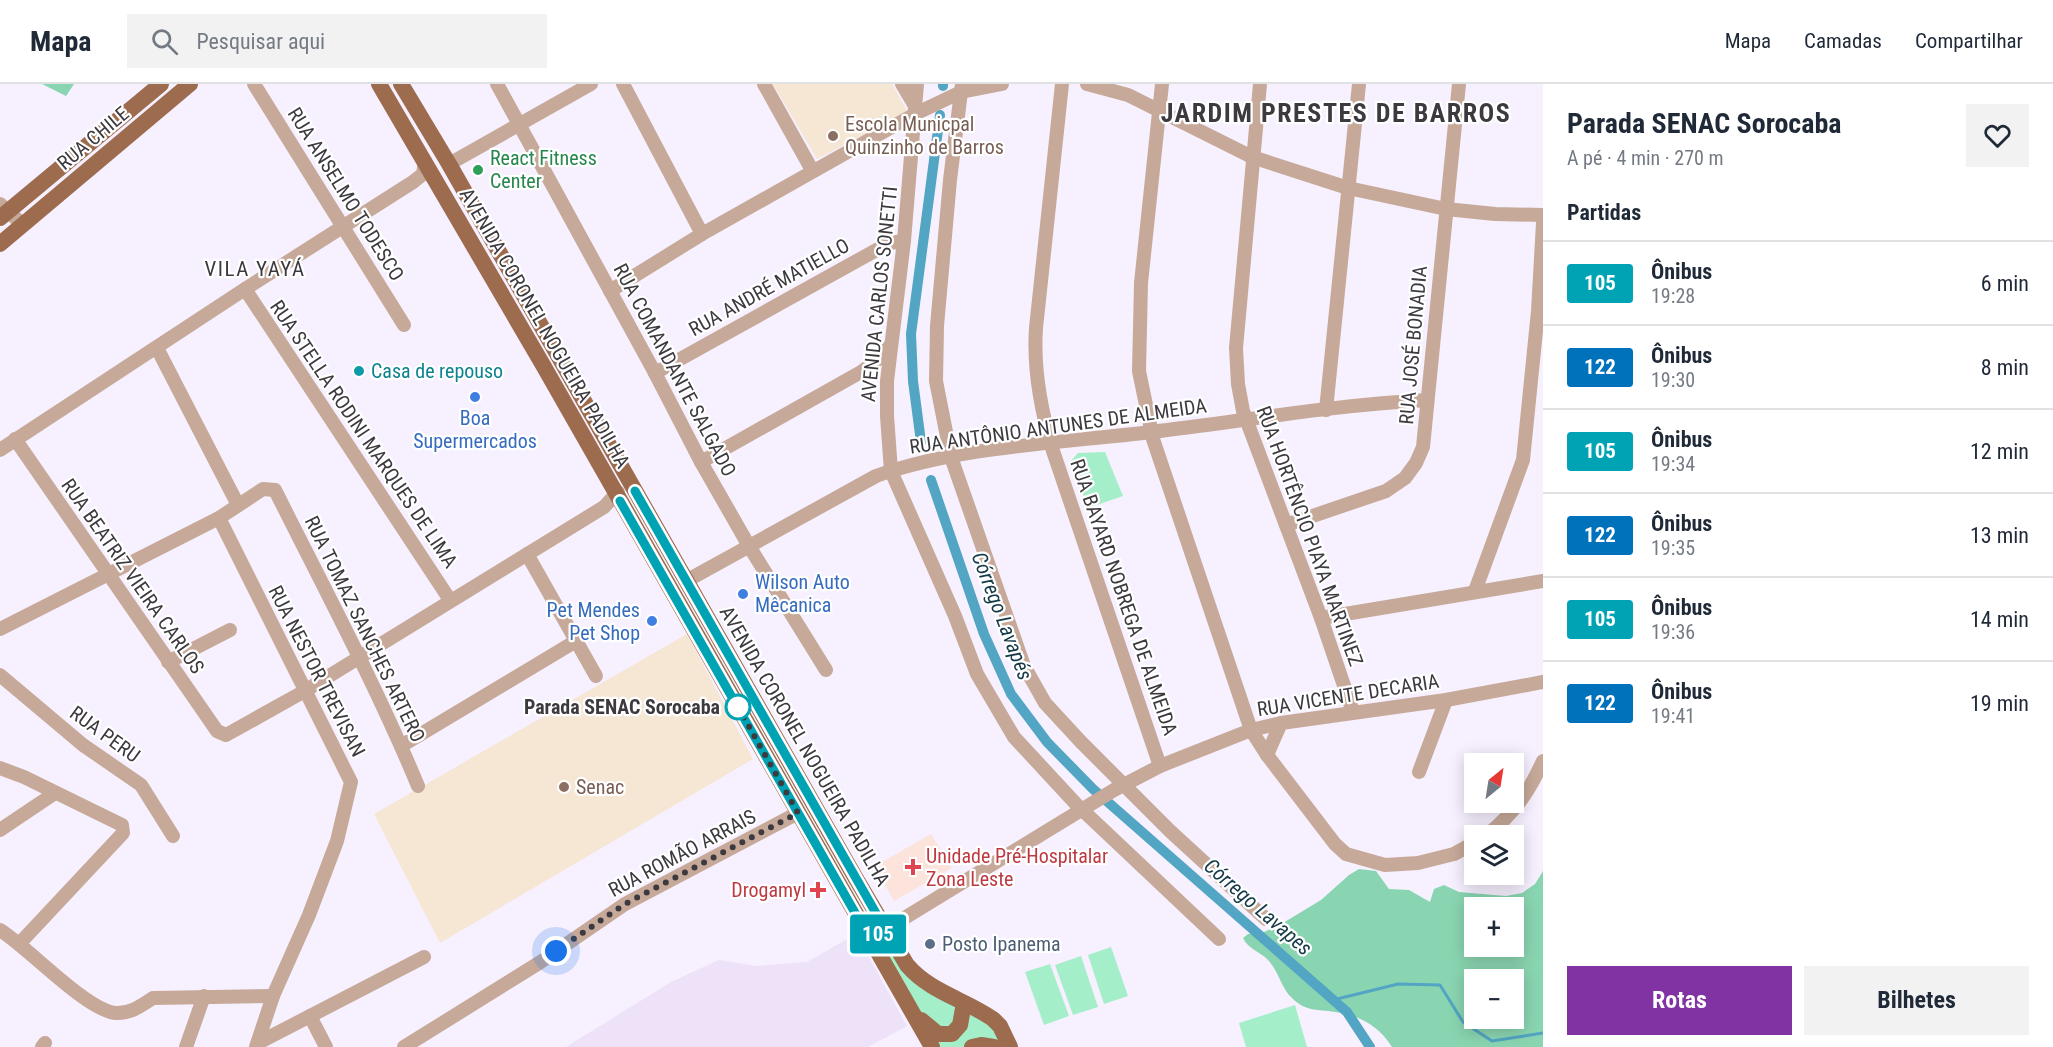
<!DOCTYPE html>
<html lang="pt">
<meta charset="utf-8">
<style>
body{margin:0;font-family:"Roboto Condensed",sans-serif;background:#f2f2f3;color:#1f2937;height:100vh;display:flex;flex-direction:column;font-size:22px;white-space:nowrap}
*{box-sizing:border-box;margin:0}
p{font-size:20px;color:#747a83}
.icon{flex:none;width:33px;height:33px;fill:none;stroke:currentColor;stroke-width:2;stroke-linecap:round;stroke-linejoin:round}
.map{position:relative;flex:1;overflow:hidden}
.details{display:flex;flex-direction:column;background:#fff;width:510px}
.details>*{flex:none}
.badge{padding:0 12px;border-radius:4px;font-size:21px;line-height:39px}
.needle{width:39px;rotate:30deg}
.controls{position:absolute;left:1464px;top:669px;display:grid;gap:12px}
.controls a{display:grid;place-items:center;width:60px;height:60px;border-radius:0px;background:#fff;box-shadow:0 3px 15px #0003;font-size:30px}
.you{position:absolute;width:30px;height:30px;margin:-15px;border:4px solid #fff;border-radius:50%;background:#1a73e8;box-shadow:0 0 0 9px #1a73e833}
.map>.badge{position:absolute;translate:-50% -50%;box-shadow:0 0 0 3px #fff}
h2{padding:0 24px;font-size:22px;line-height:54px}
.round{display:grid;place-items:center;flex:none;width:63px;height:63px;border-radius:0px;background:#f2f2f3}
.summary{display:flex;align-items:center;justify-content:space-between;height:102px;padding:0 24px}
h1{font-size:28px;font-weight:700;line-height:45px}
.button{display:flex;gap:12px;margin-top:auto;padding:12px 24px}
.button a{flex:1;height:69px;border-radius:0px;background:#8133a4;color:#fff;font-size:24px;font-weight:700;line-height:69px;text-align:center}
.button a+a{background:#f2f2f3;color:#1f2937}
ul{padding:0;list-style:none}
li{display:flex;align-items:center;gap:18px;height:84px;padding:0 24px;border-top:2px solid #e0e1e3}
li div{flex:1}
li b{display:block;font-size:22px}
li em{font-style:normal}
li .badge{min-width:66px;font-weight:700;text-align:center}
header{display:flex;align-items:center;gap:36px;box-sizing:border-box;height:84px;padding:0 30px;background:#fff;border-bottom:2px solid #e0e1e3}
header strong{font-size:28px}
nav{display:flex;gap:33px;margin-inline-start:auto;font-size:21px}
.search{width:420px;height:54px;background:#f2f2f3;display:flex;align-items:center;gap:15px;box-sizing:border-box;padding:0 21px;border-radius:0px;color:#747a83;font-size:22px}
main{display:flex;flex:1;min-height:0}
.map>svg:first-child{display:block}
.built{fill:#ede2f8}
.education{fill:#f6e6d4}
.medical{fill:#fce3db}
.green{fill:#a4eeca}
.forest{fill:#8ad5b1;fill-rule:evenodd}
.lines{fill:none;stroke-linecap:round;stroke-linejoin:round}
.stream{stroke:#52a5c3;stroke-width:3}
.canal{stroke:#52a5c3;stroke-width:10}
.minor{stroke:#c6a999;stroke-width:14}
.major{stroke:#9d6b4d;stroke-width:16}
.line-casing{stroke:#fff;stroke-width:14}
.line{stroke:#00a3b4;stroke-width:9}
.walk{stroke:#3c393f;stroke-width:6;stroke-dasharray:0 10.8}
.education-dot{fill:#8d6e63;stroke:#fff;stroke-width:2}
.leisure-dot{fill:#2e9e5b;stroke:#fff;stroke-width:2}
.culture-dot{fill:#0f9aa8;stroke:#fff;stroke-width:2}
.shop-dot{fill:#3f7fe0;stroke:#fff;stroke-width:2}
.stop-dot{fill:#fff;stroke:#00a3b4;stroke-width:3}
.health-dot{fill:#e0444e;stroke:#fff;stroke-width:2}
.service-dot{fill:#5c6f8a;stroke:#fff;stroke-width:2}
.labels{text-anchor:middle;stroke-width:4.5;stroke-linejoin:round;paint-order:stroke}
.education-label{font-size:20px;fill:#785e54;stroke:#fff;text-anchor:start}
.street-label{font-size:20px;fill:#3c393f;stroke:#fff}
.leisure-label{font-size:20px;fill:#27864d;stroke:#fff;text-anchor:start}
.culture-label{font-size:20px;fill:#0d838f;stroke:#fff;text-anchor:start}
.shop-label{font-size:20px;fill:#366cbe;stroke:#fff}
.stop-label{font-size:20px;font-weight:bold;fill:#3c393f;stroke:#fff;text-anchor:end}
.health-label{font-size:20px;fill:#be3a42;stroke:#fff;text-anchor:start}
.service-label{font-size:20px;fill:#4e5e75;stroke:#fff;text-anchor:start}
.neighbourhood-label{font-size:21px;letter-spacing:1.5px;fill:#3c393f;stroke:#fff}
.water-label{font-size:21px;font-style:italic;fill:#143a47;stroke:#fff}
.district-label{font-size:26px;font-weight:bold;letter-spacing:1.5px;fill:#3c393f;stroke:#fff}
</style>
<header>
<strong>Mapa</strong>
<div class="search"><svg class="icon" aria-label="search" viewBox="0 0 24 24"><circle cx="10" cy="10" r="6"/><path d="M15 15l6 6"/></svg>Pesquisar aqui</div>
<nav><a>Mapa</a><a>Camadas</a><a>Compartilhar</a></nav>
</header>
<main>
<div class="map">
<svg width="1543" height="963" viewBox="0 0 1543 963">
<rect width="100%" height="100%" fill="#f7f0ff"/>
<!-- built -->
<path class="built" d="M856,850L907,942L868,963H566L671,898L719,876L757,882L807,878Z"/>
<!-- education -->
<g class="education">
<path d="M773,0H892L906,25V29L817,75Z"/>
<path d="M687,550L753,675L440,859L374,730Z"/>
</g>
<!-- medical -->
<path class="medical" d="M931,750L952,784L894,817L875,782Z"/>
<!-- green -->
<g class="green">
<path d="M1105,368L1123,412L1088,424L1071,377L1078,369Z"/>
<path d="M882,852L908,892L922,905L992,940L1004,963H939L877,855Z"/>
<path d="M1111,863L1128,912L1104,920L1088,871Z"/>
<path d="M1081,872L1098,923L1073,931L1055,881Z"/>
<path d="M1050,880L1069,932L1044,941L1025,888Z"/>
<path d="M1295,921L1307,963H1246L1239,939Z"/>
</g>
<!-- forest -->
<g class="forest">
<path d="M42,0H74L66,12Z"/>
<path d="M1359,785L1376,787L1389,805L1409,806L1430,818L1434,805L1444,801L1459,808L1506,812L1522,809L1535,800L1543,787V963H1392C1379,942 1359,931 1335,928C1317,925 1306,928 1292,914C1281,904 1278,885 1267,875C1259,867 1248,865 1243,854L1248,850L1264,848L1283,839L1321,816L1349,791ZM1474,824H1514V862H1474ZM1474,896H1514V934H1474Z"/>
</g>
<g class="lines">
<!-- stream -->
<path class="stream" d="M1333,916L1398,900L1440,901L1463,938L1492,957L1543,949"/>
<!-- canal -->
<g class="canal">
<path d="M943,2V0"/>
<path d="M921,358L913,297L911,250L940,31"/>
<path d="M931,396L984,550L1011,610L1047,658L1093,705L1347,928L1370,963"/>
</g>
<!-- minor -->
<g class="minor">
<path d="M254,0L404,241"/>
<path d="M497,0L655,289L701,378L749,462L826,586"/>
<path d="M623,0L702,150"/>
<path d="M764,0L812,86"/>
<path d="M902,0L915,22"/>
<path d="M917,0L904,157L887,297V332L891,387L955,532L977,590L1014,653L1076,720L1219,855"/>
<path d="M962,0L950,96L937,242L936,297L951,373L1024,582L1045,619L1081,658L1170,747L1266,835"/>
<path d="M1062,0L1036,244C1033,287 1041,327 1053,367L1160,682"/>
<path d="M1087,0L1128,11L1252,73L1348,104L1446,125L1495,130L1543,131"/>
<path d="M1162,0L1141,199L1139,287L1153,355L1251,646L1267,671L1335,760L1346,770L1385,781L1418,779L1454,770L1474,759"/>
<path d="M1260,0L1236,264L1238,300L1243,327L1321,534L1353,628"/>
<path d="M449,80L591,0"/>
<path d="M0,120L22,140"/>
<path d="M245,205L450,516"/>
<path d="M610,207L702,150L915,30L961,8L1002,0"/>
<path d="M157,264L238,421"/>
<path d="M655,289L889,159L904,157"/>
<path d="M1326,326L1359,0"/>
<path d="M15,355L217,647L226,651L303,608L604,423L618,408"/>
<path d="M0,366L245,205L413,98L423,90L425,78"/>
<path d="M701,378L861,288L877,276L890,262"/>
<path d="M219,434L351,698L337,757L309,831L273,912L256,963"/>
<path d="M1286,441L1386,407L1405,394L1416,379L1423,363L1459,0"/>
<path d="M527,470L596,592"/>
<path d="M686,497L876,392C960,362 1062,359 1151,348C1243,337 1334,321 1427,316"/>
<path d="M1475,507L1523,376L1538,227L1543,139"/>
<path d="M1321,534L1543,497"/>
<path d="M0,545L219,434L263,405L275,406C324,504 376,601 418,702"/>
<path d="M168,578L230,546"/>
<path d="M0,591L83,661L141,701L173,752"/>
<path d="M401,662L576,557"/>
<path d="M1267,671L1281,639"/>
<path d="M0,684L24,693L122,741L123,749L20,859"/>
<path d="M1419,688L1446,616"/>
<path d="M0,746L55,709"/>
<path d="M1486,752C1514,729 1528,710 1543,677"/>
<path d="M0,846C30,865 85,925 115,929C130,930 141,922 153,914L273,912"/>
<path d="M870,855L1114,706L1160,682L1251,646L1281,639L1446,616L1543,598"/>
<path d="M310,932L326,963"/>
<path d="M258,959L424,873"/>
<path d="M42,963L45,959"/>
<path d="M186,963L204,912"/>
<path d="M404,963L539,879L625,820L798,729"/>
</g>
<!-- major -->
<g class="major">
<path d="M379,0L543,281L932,963"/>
<path d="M401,0L449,80L855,793L907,881C930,908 964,915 993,935L1000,942L1010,963"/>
<path d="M0,134L161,0"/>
<path d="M0,160L190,0"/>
<path d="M921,936L938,950H952L960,941L964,919"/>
<path d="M972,963L981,961L994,963"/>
</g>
</g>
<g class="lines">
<!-- line casing -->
<g class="line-casing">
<path id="line" d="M620,417L870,855L885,845L635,407"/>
</g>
<!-- line -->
<use href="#line" class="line"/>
<!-- walk -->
<path class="walk" d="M556,867L625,820L798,729L735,618L738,623"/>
</g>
<!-- markers -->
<g class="education-dot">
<circle cx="833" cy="52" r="6"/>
<circle cx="564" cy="703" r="6"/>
</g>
<circle class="leisure-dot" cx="478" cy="86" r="6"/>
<circle class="culture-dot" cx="359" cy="287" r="6"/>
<g class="shop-dot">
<circle cx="475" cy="313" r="6"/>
<circle cx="743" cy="510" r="6"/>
<circle cx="652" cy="537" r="6"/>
</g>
<circle class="stop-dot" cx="738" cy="623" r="12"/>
<g class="health-dot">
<path d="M910 774h6v6h6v6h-6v6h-6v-6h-6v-6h6z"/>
<path d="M815 797h6v6h6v6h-6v6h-6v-6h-6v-6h6z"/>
</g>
<circle class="service-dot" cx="930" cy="860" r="6"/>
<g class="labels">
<!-- education labels -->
<g class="education-label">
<text x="845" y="47">Escola Municpal<tspan x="845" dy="23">Quinzinho de Barros</tspan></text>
<text x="576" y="710">Senac</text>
</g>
<!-- street labels -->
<g class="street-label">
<text transform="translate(93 54) rotate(-40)" y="7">RUA CHILE</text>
<text transform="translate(346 110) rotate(58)" y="7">RUA ANSELMO TODESCO</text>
<text transform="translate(769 203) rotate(-29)" y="7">RUA ANDRÉ MATIELLO</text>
<text transform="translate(879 210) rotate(-84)" y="7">AVENIDA CARLOS SONETTI</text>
<text transform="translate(545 244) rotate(60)" y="7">AVENIDA CORONEL NOGUEIRA PADILHA</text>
<text transform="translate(1413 261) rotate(-85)" y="7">RUA JOSÉ BONADIA</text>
<text transform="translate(675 286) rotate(62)" y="7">RUA COMANDANTE SALGADO</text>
<text transform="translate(1058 342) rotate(-8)" y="7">RUA ANTÔNIO ANTUNES DE ALMEIDA</text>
<text transform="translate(364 350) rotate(56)" y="7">RUA STELLA RODINI MARQUES DE LIMA</text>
<text transform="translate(1310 452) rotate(70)" y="7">RUA HORTÊNCIO PIAYA MARTINEZ</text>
<text transform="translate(133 492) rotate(55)" y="7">RUA BEATRIZ VIEIRA CARLOS</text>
<text transform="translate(1124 513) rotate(71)" y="7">RUA BAYARD NOBREGA DE ALMEIDA</text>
<text transform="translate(365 545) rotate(64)" y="7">RUA TOMAZ SANCHES ARTERO</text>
<text transform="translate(317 587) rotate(63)" y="7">RUA NESTOR TREVISAN</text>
<text transform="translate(1348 611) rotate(-9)" y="7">RUA VICENTE DECARIA</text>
<text transform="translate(105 650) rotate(36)" y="7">RUA PERU</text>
<text transform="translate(805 662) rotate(60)" y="7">AVENIDA CORONEL NOGUEIRA PADILHA</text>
<text transform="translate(682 769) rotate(-28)" y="7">RUA ROMÃO ARRAIS</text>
</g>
<!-- leisure labels -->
<g class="leisure-label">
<text x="490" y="81">React Fitness<tspan x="490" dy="23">Center</tspan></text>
</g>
<!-- culture labels -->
<g class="culture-label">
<text x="371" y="294">Casa de repouso</text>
</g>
<!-- shop labels -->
<g class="shop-label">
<text x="475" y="341">Boa<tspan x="475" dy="23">Supermercados</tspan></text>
<text x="755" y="505" text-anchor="start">Wilson Auto<tspan x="755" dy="23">Mêcanica</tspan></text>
<text x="640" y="533" text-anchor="end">Pet Mendes<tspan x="640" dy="23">Pet Shop</tspan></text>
</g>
<!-- stop labels -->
<g class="stop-label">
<text x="720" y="630">Parada SENAC Sorocaba</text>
</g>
<!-- health labels -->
<g class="health-label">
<text x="926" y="779">Unidade Pré-Hospitalar<tspan x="926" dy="23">Zona Leste</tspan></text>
<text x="806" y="813" text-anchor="end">Drogamyl</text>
</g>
<!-- service labels -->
<g class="service-label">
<text x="942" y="867">Posto Ipanema</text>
</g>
<!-- neighbourhood labels -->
<g class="neighbourhood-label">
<text x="255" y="192">VILA YAYÁ</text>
</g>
<!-- water labels -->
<g class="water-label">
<text transform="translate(1002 532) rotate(69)" y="7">Córrego Lavapés</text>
<text transform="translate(1258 823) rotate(41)" y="7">Córrego Lavapes</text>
</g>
<!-- district labels -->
<g class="district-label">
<text x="1336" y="38">JARDIM PRESTES DE BARROS</text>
</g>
</g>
</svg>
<div class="controls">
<a><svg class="needle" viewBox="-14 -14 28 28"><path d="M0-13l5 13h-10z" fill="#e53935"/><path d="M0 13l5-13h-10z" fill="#747a83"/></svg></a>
<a><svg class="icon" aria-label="layers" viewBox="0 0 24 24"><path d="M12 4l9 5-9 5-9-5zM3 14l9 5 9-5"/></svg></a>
<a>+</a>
<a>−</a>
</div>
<div class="you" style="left:556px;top:867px"></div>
<b class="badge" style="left:878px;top:850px;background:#00a3b4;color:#fff">105</b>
</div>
<section class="details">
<div class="summary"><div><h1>Parada SENAC Sorocaba</h1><p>A pé · 4 min · 270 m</p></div><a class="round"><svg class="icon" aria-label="heart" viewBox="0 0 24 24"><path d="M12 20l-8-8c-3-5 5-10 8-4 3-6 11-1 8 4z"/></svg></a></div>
<h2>Partidas</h2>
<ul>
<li><span class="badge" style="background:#00a3b4;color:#fff">105</span><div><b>Ônibus</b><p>19:28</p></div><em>6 min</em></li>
<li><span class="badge" style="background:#0072bc;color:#fff">122</span><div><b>Ônibus</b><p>19:30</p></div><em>8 min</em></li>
<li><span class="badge" style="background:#00a3b4;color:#fff">105</span><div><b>Ônibus</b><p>19:34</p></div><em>12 min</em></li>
<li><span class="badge" style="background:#0072bc;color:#fff">122</span><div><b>Ônibus</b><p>19:35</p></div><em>13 min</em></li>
<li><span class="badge" style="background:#00a3b4;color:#fff">105</span><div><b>Ônibus</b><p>19:36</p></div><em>14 min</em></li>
<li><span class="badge" style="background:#0072bc;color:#fff">122</span><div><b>Ônibus</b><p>19:41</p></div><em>19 min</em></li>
</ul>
<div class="button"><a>Rotas</a><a>Bilhetes</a></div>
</section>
</main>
